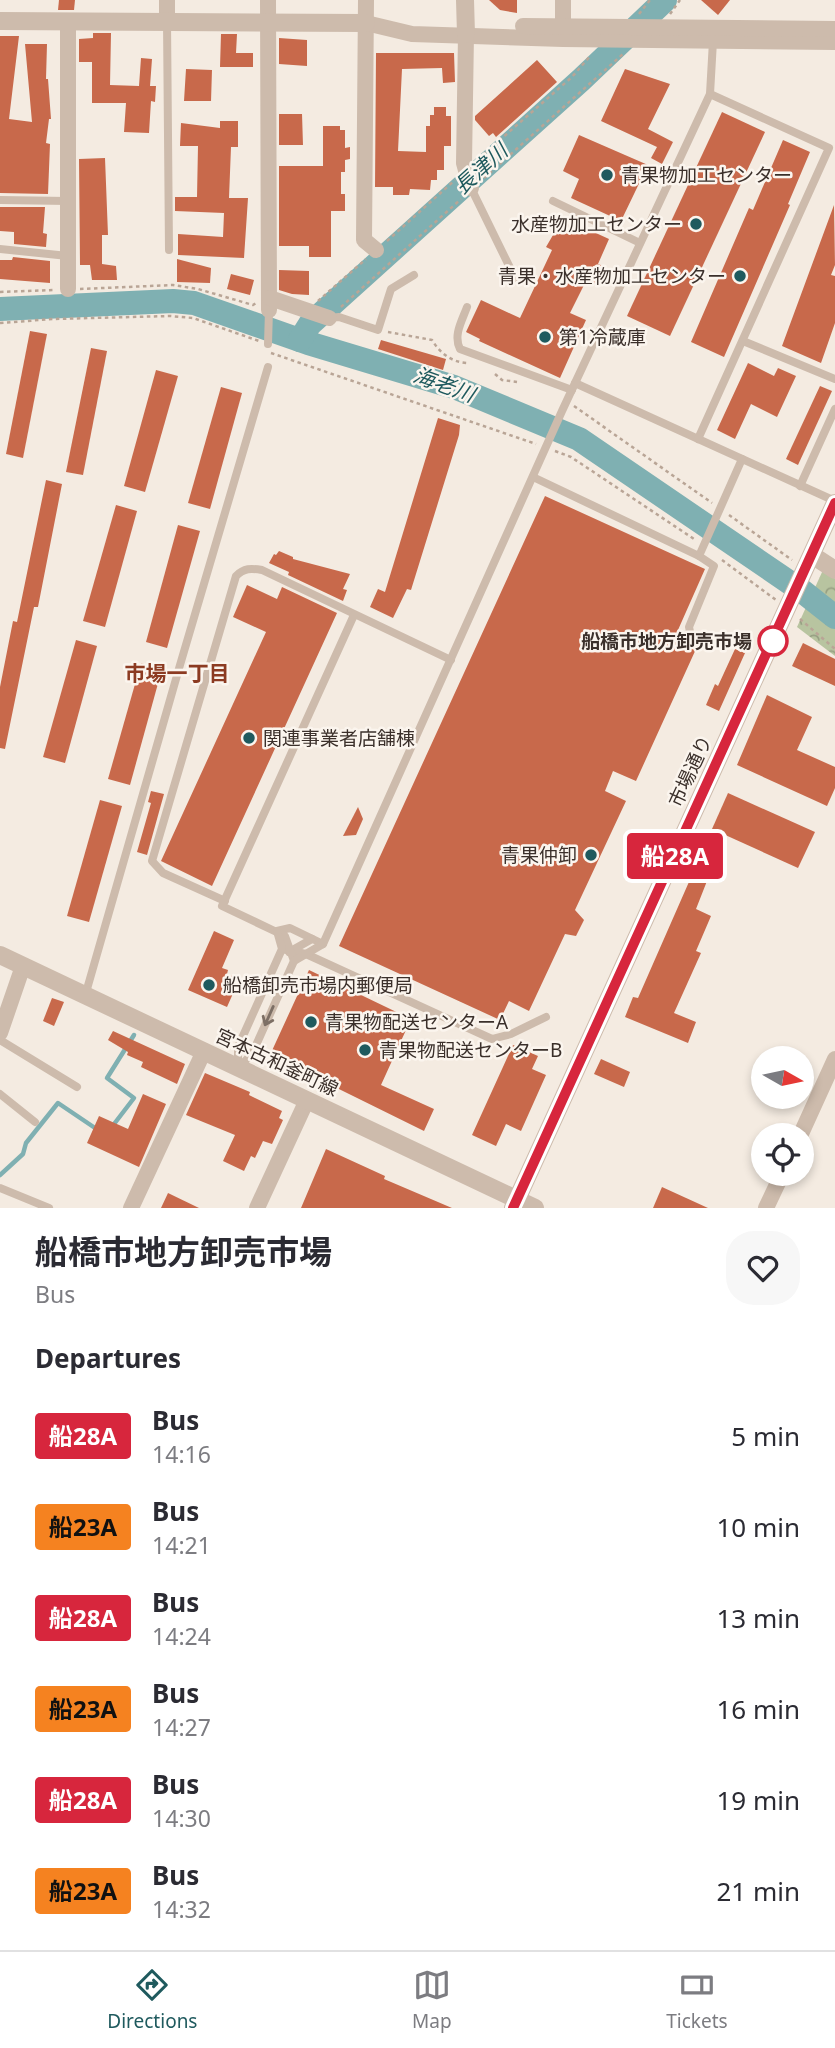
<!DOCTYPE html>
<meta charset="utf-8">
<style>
body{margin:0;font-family:"Noto Sans","Noto Sans JP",sans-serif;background:#f7f7f7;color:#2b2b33;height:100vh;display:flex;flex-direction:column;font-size:26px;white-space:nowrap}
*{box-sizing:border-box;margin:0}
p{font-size:23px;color:#7c7c81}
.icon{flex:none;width:38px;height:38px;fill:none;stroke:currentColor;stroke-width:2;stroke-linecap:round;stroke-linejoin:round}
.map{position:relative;height:1208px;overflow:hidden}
.panel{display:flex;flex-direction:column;background:#fff;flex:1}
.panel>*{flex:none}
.badge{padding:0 14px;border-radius:5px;font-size:24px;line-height:46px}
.needle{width:46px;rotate:99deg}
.fabs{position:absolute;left:751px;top:1046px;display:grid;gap:14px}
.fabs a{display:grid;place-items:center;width:63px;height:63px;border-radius:50%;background:#fff;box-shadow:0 4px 10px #0003;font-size:35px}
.map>.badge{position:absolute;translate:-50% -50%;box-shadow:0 0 0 4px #fff}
h2{padding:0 35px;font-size:26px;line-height:63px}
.round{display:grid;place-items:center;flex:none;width:74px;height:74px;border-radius:28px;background:#f7f7f7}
.overview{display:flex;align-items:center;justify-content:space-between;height:119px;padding:0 35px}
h1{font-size:33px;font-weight:700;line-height:52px}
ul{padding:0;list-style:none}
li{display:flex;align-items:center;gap:21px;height:91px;padding:0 35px}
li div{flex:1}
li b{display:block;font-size:26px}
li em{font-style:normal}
li .badge{min-width:77px;font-weight:700;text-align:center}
.dock{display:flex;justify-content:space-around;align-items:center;height:98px;border-top:2px solid #e1e1e2;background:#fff;font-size:19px;color:#7c7c81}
.dock a{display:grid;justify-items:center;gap:4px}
.dock .on{color:#1f5a5e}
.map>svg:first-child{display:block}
.forest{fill:url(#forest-crowns)}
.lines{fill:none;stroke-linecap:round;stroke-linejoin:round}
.stream{stroke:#7fb0b2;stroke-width:4.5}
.river{stroke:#7fb0b2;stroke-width:24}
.building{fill:#c8694b}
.path{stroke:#b9a596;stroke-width:2.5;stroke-dasharray:3.5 3.5;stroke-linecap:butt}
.service{stroke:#cdbbac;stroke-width:8}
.minor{stroke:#cdbbac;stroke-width:16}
.tertiary{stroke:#cdbbac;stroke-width:18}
.oneway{stroke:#7d6f65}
.line-casing{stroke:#fff;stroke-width:16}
.line{stroke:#d7263d;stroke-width:10}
.poi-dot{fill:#1f5a5e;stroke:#fbf5ee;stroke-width:2.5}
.stop-dot{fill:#fff;stroke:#d7263d;stroke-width:3.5}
.labels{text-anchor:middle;stroke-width:5;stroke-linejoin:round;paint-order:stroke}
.poi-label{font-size:19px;fill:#3b302b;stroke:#fbf5ee;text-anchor:start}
.stop-label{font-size:19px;font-weight:bold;fill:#3b302b;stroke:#fbf5ee;text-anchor:end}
.street-label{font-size:19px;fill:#3b302b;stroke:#fbf5ee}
.water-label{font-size:21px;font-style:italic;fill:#1f5a5e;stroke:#fbf5ee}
.neighbourhood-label{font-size:21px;font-weight:bold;fill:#8c3b22;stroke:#fbf5ee}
</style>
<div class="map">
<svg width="835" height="1208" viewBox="0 0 835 1208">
<defs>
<pattern id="forest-crowns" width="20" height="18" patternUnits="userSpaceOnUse" patternTransform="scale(1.75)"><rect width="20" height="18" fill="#b8c4a0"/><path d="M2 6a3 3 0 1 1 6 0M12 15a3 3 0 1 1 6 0" fill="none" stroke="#97a083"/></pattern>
</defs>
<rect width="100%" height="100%" fill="#f4ebe1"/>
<!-- forest -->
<path class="forest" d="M823,570L835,579V656L797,627Z"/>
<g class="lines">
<!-- stream -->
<g class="stream">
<path d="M111,1128L134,1098L107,1078L134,1035"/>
<path d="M0,1175L23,1154L26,1143L58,1103L98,1130"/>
</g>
<!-- river -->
<g class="river">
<path d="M0,309L173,301L194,303L308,343L454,387L579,439L802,591L835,617"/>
<path d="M300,340L310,324L581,80L665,0"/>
</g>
</g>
<!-- building -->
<g class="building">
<path d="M59,0H75L74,10H58Z"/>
<path d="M489,0H517V13L500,10Z"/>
<path d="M701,0H730L718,15Z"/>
<path d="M93,33H111L110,85L139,86L141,58L152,59L150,86H156L155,102L151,101L149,133L124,132L126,103H92V62H79V39L93,38Z"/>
<path d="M221,34H237L236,53H253V67H220Z"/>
<path d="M0,36H19L9,119L32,122L25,44H47L46,79H48L51,119H49L46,143L50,144L48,194L0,193Z"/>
<path d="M279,38L307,40V66L279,64Z"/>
<path d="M376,53H454L455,82L443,83L442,68L402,69L398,151L426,152V126H430V115H434V107H446V116H451V146H444V170H437V180H431L430,190L410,189L409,195H393V187H375Z"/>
<path d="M537,60L557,82L496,137L493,133L489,136L475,120V116Z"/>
<path d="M186,69L212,70L211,101H184Z"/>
<path d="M625,69L670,84L648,129L673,142L662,164L651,158L657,147L601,121Z"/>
<path d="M722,112L765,132L670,336L627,316Z"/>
<path d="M279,114H302L303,145H279Z"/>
<path d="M220,121H238V147H231L229,198H248L244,258L178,255V234L223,237L224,213L175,211V197H197L198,146H180L181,123L220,128Z"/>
<path d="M323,126H340V130H345V148L350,147V159L345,160V172H341V194H345V211H331V257H309V246H279V166H323Z"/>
<path d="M579,135L648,165L621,221L571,198L579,179L563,171Z"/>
<path d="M783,140L810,152L788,204L790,205L724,357L691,342L749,208L753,210Z"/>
<path d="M105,158L108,235H102V264L116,266L117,280H92L90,265H80L79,159Z"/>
<path d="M834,205L835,265L831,275L835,276V323L821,363L782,346Z"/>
<path d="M0,207H45L43,233L47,234L46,247L14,244V232L0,231Z"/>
<path d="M563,218L609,239L598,264L603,266L593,286L585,283L570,313L586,320L560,378L479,341L480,339L466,332L481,300L520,318L552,250L546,247Z"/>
<path d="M13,257L50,261V283L0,279V260H12Z"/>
<path d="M177,259L211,268L210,283L177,282Z"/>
<path d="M279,270L309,271V295L292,294L279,290Z"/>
<path d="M231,274L254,280L250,295L227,289Z"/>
<path d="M30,331L47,334L23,458L6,454Z"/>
<path d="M381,340L446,359L443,370L378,349Z"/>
<path d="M91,348L107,351L83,475L66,472Z"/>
<path d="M748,363L774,376L778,368L796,376L777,417L751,404L735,439L717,430Z"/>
<path d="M156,370L178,376L145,492L124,486Z"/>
<path d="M820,386L832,391L798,465L786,459Z"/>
<path d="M221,387L242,393L210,509L188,503Z"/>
<path d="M438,418L460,425L459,435L411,590L407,589L393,618L370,607L378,589L385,592Z"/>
<path d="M46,480L62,484L38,607H34L5,749L0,748V687L13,621L17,622Z"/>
<path d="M545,496L705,569L674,639L696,649L636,781L613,771L605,791L626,801L575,910L584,920L576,936L565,934L529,1011L509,1001L500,1020L339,946Z"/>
<path d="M116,505L137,511L105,627L83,621Z"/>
<path d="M178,525L200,531L167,648L146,642Z"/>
<path d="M279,551L293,557V559L350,574L343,589L347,590L343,601L288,575L289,572L269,563L274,554L276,555Z"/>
<path d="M247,585L277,599L282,587L337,613L212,886L161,861L266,632L233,617Z"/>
<path d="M76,640L97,646L65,763L43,757Z"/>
<path d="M803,643L835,659V686L792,666Z"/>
<path d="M735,649L745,653L719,711L706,705L715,684L718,686Z"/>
<path d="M141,663L162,669L130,785L108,779Z"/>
<path d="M767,695L812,717L797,750L835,767V788L827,806L737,765Z"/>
<path d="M151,791L164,794L147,855L137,852L151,803L148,802Z"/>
<path d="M728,793L815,832L798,868L712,829Z"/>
<path d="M100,800L122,806L89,922L67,916Z"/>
<path d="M358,807L363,819L356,835L343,836Z"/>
<path d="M692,875L707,881L696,909L711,916L696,951L701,953L674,1013L696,1022L688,1043L625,1017L633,997L638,998Z"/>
<path d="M214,931L234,940L222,968L228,970L227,974L242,980L238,991L235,989L227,1007L188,990Z"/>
<path d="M309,970L411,1019L381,1085L434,1109L424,1131L270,1055Z"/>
<path d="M52,998L64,1002L54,1026L43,1021Z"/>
<path d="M113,1031L185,1064L177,1084L141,1067L143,1062L127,1055L128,1052L108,1040Z"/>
<path d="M513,1045L538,1056L532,1069L546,1075L521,1131L506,1124L496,1146L472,1135Z"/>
<path d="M601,1059L630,1072L624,1087L594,1074Z"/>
<path d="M205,1073L250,1092L249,1095L282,1111L279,1118L283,1120L272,1144L263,1141L255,1158L251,1156L244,1171L223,1161L235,1135L186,1115Z"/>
<path d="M143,1094L166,1104L139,1167L87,1143L99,1116L128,1129Z"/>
<path d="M326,1149L385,1176L384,1179L452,1208H301Z"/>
<path d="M662,1187L708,1208H653Z"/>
<path d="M168,1193L199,1208H161Z"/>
</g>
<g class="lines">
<!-- path -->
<g class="path">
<path d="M639,14L650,0"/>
<path d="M670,14L680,0"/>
<path d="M478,159L572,77L591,55"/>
<path d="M484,178L623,54"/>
<path d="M387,241L455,180"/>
<path d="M80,289L173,285L198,289L253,305L256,303"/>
<path d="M0,292L53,290"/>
<path d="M318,301L366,259"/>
<path d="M341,307L461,199"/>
<path d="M0,323L53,319L170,316L193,318L259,341"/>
<path d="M388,332L432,340C440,353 451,362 467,363"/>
<path d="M271,353L536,444"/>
<path d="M495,374L502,380L517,382"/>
<path d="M574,406L712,503"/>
<path d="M555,451L571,457L694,539"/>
<path d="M729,515L792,560"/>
<path d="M722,560L776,600"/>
<path d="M800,619L835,649"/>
</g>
<!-- service -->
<g class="service">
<path d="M167,21L169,250"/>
<path d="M710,94L713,41"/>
<path d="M471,188L515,278"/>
<path d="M0,200L68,201"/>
<path d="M553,201L640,243"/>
<path d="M0,249L68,256"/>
<path d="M467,307C462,321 453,335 460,349L572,390"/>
<path d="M329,318L339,317L378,330L391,289L414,275"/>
<path d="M743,341L835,379"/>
<path d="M268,344L269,310"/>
<path d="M575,383L835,501"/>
<path d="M533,477L699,556L714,566L689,627L691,636"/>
<path d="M800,486L835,409"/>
<path d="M699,556L742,459"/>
<path d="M225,901L163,873L152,861L236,576C244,568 251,568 262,570L451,660"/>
<path d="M277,931L290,928L323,944"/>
<path d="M282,949L306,954L492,1039L511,1034L546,1017"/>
<path d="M289,952L312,939"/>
<path d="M294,961L285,936L222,906L354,615"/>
<path d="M85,996L180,665L268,367"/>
<path d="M0,1040L77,1087"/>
<path d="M238,1067V1047L282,949L277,931"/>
<path d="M239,1067L252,1054L294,961L323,944L562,411L710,94L829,148L698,439"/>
<path d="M0,1094L35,1122"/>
<path d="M0,1188L49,1208"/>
</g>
<!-- minor -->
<g class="minor">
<path d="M268,0L269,310"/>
<path d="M366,0L364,240L376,250"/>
<path d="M563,0V27"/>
<path d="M68,21V289"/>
<path d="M167,21V0"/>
<path d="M366,23L412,34L563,39L835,42"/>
<path d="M523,26L835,29"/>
<path d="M466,34L464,163L471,188"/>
<path d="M270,298L329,318"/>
<path d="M0,1033L23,966"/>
<path d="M800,1136L835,1059"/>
<path d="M131,1208L204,1051"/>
<path d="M257,1208L307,1100"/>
<path d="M766,1208L782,1174"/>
</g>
<!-- tertiary -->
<g class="tertiary">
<path d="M465,0L466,34"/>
<path d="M0,21L366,23"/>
<path d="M812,555L835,570"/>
<path d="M0,955L535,1208"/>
<path d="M513,1208L835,503"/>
</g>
</g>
<!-- one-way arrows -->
<defs><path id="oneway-shaft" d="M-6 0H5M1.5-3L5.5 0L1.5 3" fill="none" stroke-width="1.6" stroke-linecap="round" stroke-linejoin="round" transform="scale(1.75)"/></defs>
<use class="oneway" href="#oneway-shaft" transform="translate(269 1016) rotate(114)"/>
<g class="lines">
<!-- line casing -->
<g class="line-casing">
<path id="line" d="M513,1208L835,503"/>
</g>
<!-- line -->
<use href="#line" class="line"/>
</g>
<!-- markers -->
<g class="poi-dot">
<circle cx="607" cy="175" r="7"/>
<circle cx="696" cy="224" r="7"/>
<circle cx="740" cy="276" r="7"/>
<circle cx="545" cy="337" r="7"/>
<circle cx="249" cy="738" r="7"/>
<circle cx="591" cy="855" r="7"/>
<circle cx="209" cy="985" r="7"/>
<circle cx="311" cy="1022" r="7"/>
<circle cx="365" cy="1050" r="7"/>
</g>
<circle class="stop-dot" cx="773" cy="641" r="14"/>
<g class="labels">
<!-- poi labels -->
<g class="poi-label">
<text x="621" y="182">青果物加工センター</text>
<text x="682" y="231" text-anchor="end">水産物加工センター</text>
<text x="726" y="283" text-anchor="end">青果・水産物加工センター</text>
<text x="559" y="344">第1冷蔵庫</text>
<text x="263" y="745">関連事業者店舗棟</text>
<text x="577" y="862" text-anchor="end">青果仲卸</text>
<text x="223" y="992">船橋卸売市場内郵便局</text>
<text x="325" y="1029">青果物配送センターA</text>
<text x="379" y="1057">青果物配送センターB</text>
</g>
<!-- stop labels -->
<g class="stop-label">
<text x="752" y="648">船橋市地方卸売市場</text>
</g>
<!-- street labels -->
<g class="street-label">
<text transform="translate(690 771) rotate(-65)" y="7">市場通り</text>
<text transform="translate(277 1062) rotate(25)" y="7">宮本古和釜町線</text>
</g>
<!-- water labels -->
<g class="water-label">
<text transform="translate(481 169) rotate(-42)" y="7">長津川</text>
<text transform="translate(444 385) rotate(20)" y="7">海老川</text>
</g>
<!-- neighbourhood labels -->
<g class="neighbourhood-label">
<text x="177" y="681">市場一丁目</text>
</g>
</g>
</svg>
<div class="fabs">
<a><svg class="needle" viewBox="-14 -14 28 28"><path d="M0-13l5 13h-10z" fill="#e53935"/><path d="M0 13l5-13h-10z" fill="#7c7c81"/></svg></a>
<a><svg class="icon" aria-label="locate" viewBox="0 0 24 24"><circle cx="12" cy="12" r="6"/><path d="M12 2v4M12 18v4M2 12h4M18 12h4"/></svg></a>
</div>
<b class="badge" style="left:675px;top:856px;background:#d7263d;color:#fff">船28A</b>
</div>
<section class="panel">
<div class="overview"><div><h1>船橋市地方卸売市場</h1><p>Bus</p></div><a class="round"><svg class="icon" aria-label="heart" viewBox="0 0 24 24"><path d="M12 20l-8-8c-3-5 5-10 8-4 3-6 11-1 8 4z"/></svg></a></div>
<h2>Departures</h2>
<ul>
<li><span class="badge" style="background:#d7263d;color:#fff">船28A</span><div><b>Bus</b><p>14:16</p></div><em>5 min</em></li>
<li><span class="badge" style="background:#f58220;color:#111">船23A</span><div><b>Bus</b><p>14:21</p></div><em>10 min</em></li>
<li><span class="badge" style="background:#d7263d;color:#fff">船28A</span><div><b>Bus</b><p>14:24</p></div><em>13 min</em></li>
<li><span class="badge" style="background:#f58220;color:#111">船23A</span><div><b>Bus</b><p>14:27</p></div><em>16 min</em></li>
<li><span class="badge" style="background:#d7263d;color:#fff">船28A</span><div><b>Bus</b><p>14:30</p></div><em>19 min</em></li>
<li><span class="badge" style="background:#f58220;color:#111">船23A</span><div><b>Bus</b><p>14:32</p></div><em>21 min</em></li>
</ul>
</section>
<nav class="dock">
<a class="on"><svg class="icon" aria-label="directions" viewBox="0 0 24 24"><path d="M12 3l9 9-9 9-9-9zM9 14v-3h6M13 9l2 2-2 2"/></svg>Directions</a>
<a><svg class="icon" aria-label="map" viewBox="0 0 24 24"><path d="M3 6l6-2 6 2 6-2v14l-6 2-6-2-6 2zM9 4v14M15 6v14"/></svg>Map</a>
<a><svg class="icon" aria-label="tickets" viewBox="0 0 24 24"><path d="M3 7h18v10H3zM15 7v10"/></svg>Tickets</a>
</nav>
